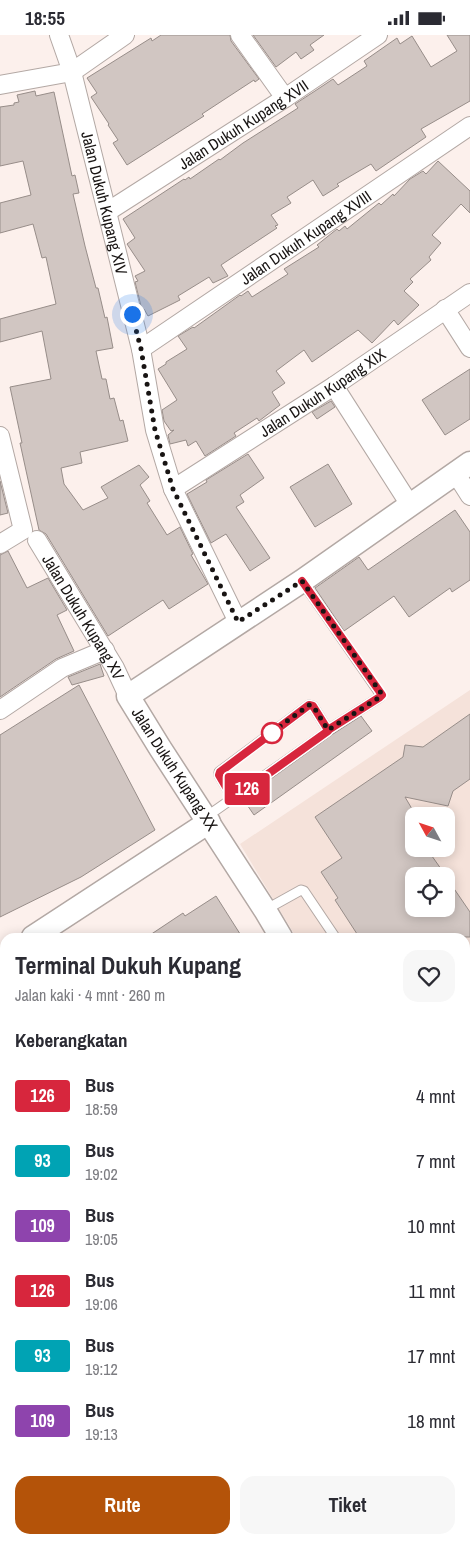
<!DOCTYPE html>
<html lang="id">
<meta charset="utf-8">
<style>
body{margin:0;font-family:"Archivo Narrow",sans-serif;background:#f7f7f7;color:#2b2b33;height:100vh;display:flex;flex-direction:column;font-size:19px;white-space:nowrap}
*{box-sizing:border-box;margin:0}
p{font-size:16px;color:#7c7c81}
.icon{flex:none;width:28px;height:28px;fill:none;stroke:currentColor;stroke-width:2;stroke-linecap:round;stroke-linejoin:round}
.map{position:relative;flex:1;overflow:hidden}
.panel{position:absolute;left:0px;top:898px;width:470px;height:611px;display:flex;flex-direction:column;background:#fff;border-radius:15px 15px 0 0;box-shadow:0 2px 12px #0003}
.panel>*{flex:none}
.badge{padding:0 10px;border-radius:4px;font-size:18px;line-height:32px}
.needle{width:32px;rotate:310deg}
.tools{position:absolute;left:405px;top:772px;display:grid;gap:10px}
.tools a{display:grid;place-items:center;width:50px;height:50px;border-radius:10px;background:#fff;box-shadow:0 2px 12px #0003;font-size:25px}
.you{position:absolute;width:25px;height:25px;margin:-12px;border:4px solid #fff;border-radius:50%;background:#1a73e8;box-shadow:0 0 0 8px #1a73e833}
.map>.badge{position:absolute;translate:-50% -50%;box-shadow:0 0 0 2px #fff}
h2{padding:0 15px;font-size:19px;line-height:45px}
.round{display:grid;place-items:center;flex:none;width:52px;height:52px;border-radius:15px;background:#f7f7f7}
.headline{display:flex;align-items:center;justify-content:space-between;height:85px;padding:0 15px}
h1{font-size:24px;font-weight:700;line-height:38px}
.primary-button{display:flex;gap:10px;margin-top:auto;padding:10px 15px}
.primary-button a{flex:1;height:58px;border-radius:15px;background:#b45309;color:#fff;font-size:20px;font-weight:700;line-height:58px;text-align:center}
.primary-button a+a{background:#f7f7f7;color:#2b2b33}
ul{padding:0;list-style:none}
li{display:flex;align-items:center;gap:15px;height:65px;padding:0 15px}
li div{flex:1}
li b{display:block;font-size:19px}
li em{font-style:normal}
li .badge{min-width:55px;font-weight:700;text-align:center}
.status{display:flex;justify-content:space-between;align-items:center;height:35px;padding:0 25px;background:#fff;direction:ltr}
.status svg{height:14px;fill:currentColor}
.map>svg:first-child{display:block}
.built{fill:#f5e2da;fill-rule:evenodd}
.building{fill:#d1c6c2;stroke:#978d89}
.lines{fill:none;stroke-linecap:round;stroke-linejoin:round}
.service-casing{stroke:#b3a8a4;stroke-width:11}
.minor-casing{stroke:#b3a8a4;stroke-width:20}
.tertiary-casing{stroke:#b3a8a4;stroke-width:25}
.service{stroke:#fff;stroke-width:9}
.minor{stroke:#fff;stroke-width:18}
.tertiary{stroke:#fff;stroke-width:22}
.line-casing{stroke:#fff;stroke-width:11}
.line{stroke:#d7263d;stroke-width:8}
.walk{stroke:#181413;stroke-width:5;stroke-dasharray:0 9}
.stop-dot{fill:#fff;stroke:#d7263d;stroke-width:2.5}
.labels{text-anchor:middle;stroke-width:4;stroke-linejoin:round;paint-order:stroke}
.street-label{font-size:16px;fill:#181413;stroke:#fff}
</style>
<div class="status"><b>18:55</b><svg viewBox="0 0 49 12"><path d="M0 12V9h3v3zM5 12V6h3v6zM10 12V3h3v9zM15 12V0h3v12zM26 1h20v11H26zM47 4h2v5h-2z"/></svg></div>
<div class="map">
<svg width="470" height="1508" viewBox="0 0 470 1508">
<rect width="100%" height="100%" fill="#fcf0ec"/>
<!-- built -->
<g class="built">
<path d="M470,655V1031L465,1034V902H296L240,809ZM414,781H446V814H414ZM414,841H446V874H414Z"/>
<path d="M465,1216L470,1224V1296L465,1299Z"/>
</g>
<!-- building -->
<g class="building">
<path d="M161,0H230L231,6L259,44L255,47L254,45L202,79L204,81L127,130L113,108L118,105L108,90L109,89L91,62L97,58L87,43L151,3L152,6Z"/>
<path d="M253,0H324L310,10L314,15L301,24L296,17L276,32Z"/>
<path d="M447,0H470V66L421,94L426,102L376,136L371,129L337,149L339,151L323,161L313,145L287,162L291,168L271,180L278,190L275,191L277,193L221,230L228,241L213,248L209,242L178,261L180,265L148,281L144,274L142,275L135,247L138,246L135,241L145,236L127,209L135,203L123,184L184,144L185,145L189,142L190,144L219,124L220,125L243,108L298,73L295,69L315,56L333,44L338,50L367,31L364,26L397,3L400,9L412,1L431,32L457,16Z"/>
<path d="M35,56L36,61L54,57L72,141L75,140L79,158L73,159L85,211L96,253H98L105,283L107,282L113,313L96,316L102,344H106L110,364L114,363L120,386L123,385L128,406L80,417L82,428L61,433L64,449L83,475L108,463L101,452L139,430L149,442L140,450L150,466L147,468L167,500L180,492L193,519L191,520L208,549L169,574L163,565L108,601L46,499L39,495L20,408H22L10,352L51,344L42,296L0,307V284L56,269L46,222L42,223L33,189L0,198V168L31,160L23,126L0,131V72L14,70V68L19,67L17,60Z"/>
<path d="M438,126L470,156V178L461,169L432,200L441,208L429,222L431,225L410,244L413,247L404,256L419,270L398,290L394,285L372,308L358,295L312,327L304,315L276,336L285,348L272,357L280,370L259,386L257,383L234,398L236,401L205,421L196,406L188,411L186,405L170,409L168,400L174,395L171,396L164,386L162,375L177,365L158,334L166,329V327L187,314L178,301L193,292L194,293L240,260L241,261L248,256L252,262L288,239L284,234L319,212L317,210L337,194L339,196L345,191L347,194L379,168L381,170L393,159L394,161L410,144L423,136L426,139Z"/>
<path d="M470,334V384L445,400L422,365Z"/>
<path d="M331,366L335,372L317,384L312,377Z"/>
<path d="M248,419L264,443L240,460L244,467L236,472L270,523L250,536L226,499L211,508L187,459L207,447L206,445Z"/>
<path d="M328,429L352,469L315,492L290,452Z"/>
<path d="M0,446L8,478L0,480Z"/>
<path d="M455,475L470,497V545L452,557L450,553L409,582L394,561L344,596L315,553L359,522L368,535Z"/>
<path d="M8,516L27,553L48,543L67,575L57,580L74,616L56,624L0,662V520Z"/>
<path d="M100,629L104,641L72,650L68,642Z"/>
<path d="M79,650L155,795L81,842L0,882V700Z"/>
<path d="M470,679V744L453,756L448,771L405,762L415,779L408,785L414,794V814H427L446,841H414V874H446V842L470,877V902H359L335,865L338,863L321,837L342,823L315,782L403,722L405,710L423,712Z"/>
<path d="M361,681L372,696L254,780L243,764L333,699Z"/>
<path d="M216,861L242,902H147L183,878L185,881Z"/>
</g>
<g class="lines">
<!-- service casing -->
<g class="service-casing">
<g id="service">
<path d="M302,546L381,660L380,662L328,695"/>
<path d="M206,782L327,697L328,695L313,671L309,670L219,737V740L233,764"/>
<path d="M265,875L301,855L304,856L335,902"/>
<path d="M465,1103L470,1111"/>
<path d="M465,1209L470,1206"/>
</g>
</g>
<!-- minor casing -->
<g class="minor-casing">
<g id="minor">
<path id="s1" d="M59,0L72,37L107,177L141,314L155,395L173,454L238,587"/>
<path d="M240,0L285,63"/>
<path d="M0,50L72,37L125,0"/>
<path id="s2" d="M107,177L285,63L378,0"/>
<path d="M445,274L470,313"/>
<path id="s3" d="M141,314L470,91"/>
<path d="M334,351L410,470"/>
<path d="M0,401L23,495L0,509"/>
<path d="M456,439L470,461"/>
<path id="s4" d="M173,454L334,351L470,258"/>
<path id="s5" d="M37,505L115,633L128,661"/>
<path d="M0,675L62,633L105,615"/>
<path d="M0,1185L5,1192"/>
<path d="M465,1187L470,1195"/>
<path d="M0,1268L5,1265"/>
<path d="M0,1393L5,1389"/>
<path d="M207,1504L210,1508"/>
<path d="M374,1504L377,1508"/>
<path d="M36,1508L42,1504"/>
</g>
</g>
<!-- tertiary casing -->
<g class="tertiary-casing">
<g id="tertiary">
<path d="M33,902L209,787"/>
<path d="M281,902L265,875L160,713L128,661L302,546L470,428"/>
<path d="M0,937L5,944"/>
<path d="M0,1121L5,1118"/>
</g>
</g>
<!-- service -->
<use href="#service" class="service"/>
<!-- minor -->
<use href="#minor" class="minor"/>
<!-- tertiary -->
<use href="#tertiary" class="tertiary"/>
</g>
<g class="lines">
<!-- line casing -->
<g class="line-casing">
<path id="line" d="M302,546L382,660L380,662L328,695L313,671L309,670L220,737L219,740L233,764L328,696"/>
</g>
<!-- line -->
<use href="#line" class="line"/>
<!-- walk -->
<path class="walk" d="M132,279L141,314L155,395L173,454L238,587L302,546L381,658L380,662L328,695L313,671L309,670L264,703L272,698"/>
</g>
<!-- markers -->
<circle class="stop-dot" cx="272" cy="698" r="10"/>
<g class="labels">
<!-- street labels -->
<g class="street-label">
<text dy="6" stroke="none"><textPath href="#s2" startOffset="162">Jalan Dukuh Kupang XVII</textPath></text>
<text dy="6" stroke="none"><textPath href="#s1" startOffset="174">Jalan Dukuh Kupang XIV</textPath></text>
<text dy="6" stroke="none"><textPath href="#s3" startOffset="199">Jalan Dukuh Kupang XVIII</textPath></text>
<text dy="6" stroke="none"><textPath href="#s4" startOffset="178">Jalan Dukuh Kupang XIX</textPath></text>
<text dy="6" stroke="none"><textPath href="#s5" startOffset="90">Jalan Dukuh Kupang XV</textPath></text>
<text transform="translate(175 734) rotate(57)" y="6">Jalan Dukuh Kupang XX</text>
</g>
</g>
</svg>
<div class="tools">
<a><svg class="needle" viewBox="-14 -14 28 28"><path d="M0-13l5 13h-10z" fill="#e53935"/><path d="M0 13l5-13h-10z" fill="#7c7c81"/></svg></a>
<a><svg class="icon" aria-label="locate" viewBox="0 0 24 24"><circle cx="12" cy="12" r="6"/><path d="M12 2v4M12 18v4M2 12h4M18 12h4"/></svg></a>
</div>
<div class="you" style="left:132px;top:279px"></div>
<b class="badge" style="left:247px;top:754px;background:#d7263d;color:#fff">126</b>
<section class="panel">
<div class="headline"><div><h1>Terminal Dukuh Kupang</h1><p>Jalan kaki · 4 mnt · 260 m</p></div><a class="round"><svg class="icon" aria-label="heart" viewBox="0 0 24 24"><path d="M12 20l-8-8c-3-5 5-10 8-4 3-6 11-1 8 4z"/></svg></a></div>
<h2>Keberangkatan</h2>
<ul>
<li><span class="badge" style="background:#d7263d;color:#fff">126</span><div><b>Bus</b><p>18:59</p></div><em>4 mnt</em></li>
<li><span class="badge" style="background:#00a3b4;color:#fff">93</span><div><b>Bus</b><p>19:02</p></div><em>7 mnt</em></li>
<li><span class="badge" style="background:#8e44ad;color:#fff">109</span><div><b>Bus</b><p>19:05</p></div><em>10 mnt</em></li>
<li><span class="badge" style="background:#d7263d;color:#fff">126</span><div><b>Bus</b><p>19:06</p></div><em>11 mnt</em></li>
<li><span class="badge" style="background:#00a3b4;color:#fff">93</span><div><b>Bus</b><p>19:12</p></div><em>17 mnt</em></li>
<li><span class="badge" style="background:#8e44ad;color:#fff">109</span><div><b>Bus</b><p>19:13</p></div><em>18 mnt</em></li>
</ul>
<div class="primary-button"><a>Rute</a><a>Tiket</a></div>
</section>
</div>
